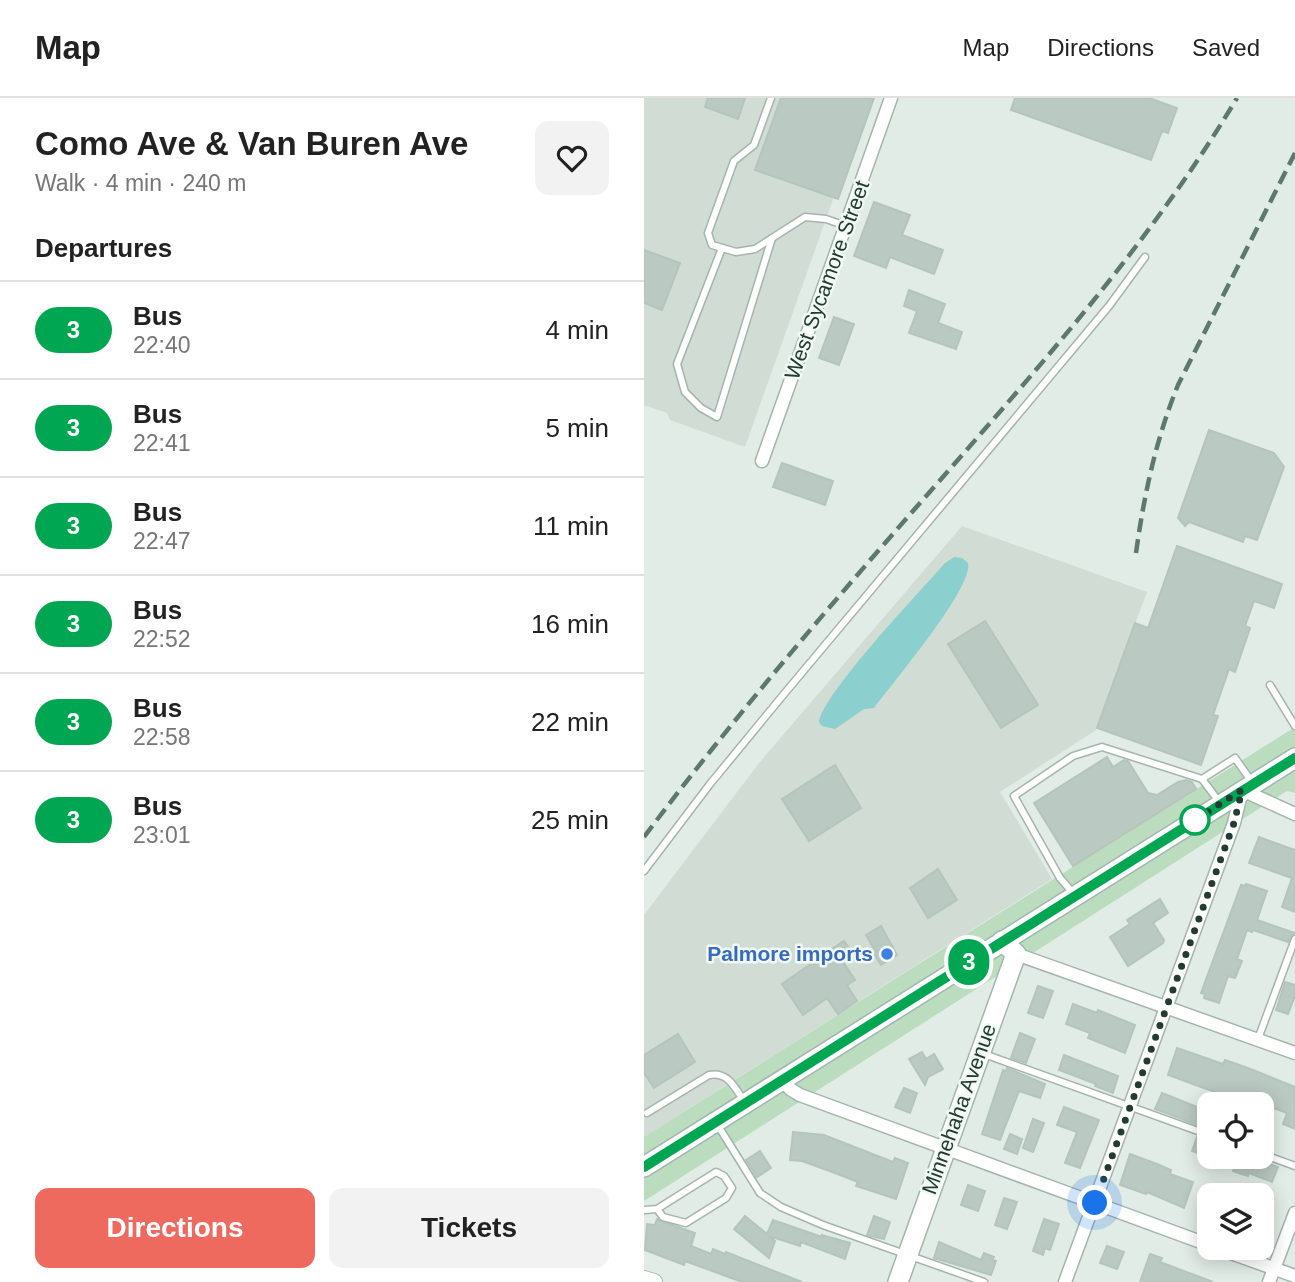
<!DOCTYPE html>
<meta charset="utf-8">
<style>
body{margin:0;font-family:Arial,sans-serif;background:#f2f2f2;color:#222;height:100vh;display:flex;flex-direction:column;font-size:26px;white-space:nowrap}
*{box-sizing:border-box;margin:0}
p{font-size:23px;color:#767676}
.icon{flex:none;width:38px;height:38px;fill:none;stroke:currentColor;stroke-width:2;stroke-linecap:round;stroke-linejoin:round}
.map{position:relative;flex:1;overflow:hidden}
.details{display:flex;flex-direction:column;background:#fff;width:644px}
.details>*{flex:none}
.badge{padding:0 14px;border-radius:23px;font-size:24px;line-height:46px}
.tools{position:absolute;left:553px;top:994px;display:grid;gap:14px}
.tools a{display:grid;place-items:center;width:77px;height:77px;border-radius:14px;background:#fff;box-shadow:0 4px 18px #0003;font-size:35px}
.you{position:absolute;width:35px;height:35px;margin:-18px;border:5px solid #fff;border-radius:50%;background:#1a73e8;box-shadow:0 0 0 10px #1a73e833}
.map>.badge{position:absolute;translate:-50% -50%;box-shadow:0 0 0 4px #fff}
h2{padding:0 35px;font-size:26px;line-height:63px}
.round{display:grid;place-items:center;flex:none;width:74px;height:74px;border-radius:14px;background:#f2f2f2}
.summary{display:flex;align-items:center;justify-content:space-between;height:119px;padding:0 35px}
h1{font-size:33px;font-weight:700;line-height:52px}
.primary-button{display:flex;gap:14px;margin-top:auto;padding:14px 35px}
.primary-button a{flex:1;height:80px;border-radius:14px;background:#ee695e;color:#fff;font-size:28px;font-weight:700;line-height:80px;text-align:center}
.primary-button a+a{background:#f2f2f2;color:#222}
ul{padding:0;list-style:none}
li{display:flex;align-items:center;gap:21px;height:98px;padding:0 35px;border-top:2px solid #e0e0e0}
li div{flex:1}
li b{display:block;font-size:26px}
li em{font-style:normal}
li .badge{min-width:77px;font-weight:700;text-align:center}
header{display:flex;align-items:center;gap:42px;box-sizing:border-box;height:98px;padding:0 35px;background:#fff;border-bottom:2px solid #e0e0e0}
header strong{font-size:33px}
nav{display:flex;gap:38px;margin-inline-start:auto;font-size:24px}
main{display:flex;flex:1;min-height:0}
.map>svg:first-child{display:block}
.built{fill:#d0dcd4}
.green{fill:#bbdcbf}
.water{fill:#8bcfce}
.building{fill:#bac9c1;stroke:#b5c5bb;stroke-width:2}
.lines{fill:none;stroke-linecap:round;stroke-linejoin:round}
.service-casing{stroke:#a5b4ac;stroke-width:9}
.minor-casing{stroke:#a5b4ac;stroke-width:15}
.tertiary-casing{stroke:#a5b4ac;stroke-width:18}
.secondary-casing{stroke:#a1b7ac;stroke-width:22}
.service{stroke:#fff;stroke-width:6}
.minor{stroke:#fff;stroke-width:12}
.tertiary{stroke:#fff;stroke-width:16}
.secondary{stroke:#fff;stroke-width:19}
.rail{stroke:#5d786c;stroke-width:4.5;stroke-dasharray:14 7;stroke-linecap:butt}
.line-casing{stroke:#fff;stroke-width:16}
.line{stroke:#00a651;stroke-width:10}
.walk{stroke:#223c31;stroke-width:7;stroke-dasharray:0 12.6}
.stop-dot{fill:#fff;stroke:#00a651;stroke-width:3.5}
.shop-dot{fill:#3f7fe0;stroke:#f2f8f4;stroke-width:2.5}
.labels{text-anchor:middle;stroke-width:5;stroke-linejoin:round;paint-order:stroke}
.street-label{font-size:21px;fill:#223c31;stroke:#f2f8f4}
.shop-label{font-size:21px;font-weight:bold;fill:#366cbe;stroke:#f2f8f4;text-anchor:end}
</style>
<header>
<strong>Map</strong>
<nav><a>Map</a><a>Directions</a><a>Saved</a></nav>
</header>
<main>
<section class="details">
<div class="summary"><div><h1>Como Ave &amp; Van Buren Ave</h1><p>Walk · 4 min · 240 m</p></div><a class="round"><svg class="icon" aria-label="heart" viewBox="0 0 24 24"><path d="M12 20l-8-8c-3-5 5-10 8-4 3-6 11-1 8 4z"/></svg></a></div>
<h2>Departures</h2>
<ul>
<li><span class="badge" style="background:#00a651;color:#fff">3</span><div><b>Bus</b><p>22:40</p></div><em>4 min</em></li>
<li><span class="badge" style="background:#00a651;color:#fff">3</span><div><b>Bus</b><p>22:41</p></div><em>5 min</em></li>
<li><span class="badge" style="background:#00a651;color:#fff">3</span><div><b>Bus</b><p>22:47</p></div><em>11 min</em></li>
<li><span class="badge" style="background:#00a651;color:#fff">3</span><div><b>Bus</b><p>22:52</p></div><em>16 min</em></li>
<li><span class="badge" style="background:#00a651;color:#fff">3</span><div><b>Bus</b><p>22:58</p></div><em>22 min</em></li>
<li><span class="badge" style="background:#00a651;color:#fff">3</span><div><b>Bus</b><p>23:01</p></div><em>25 min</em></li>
</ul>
<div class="primary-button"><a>Directions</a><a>Tickets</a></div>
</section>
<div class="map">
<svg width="651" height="1184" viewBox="0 0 651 1184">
<rect width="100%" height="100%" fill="#e2ece6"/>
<!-- built -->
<g class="built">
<path d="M0,0H225L101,349L26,322L23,315L0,307Z"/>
<path d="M318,428L503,494L452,632L356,694L408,781L0,1039V817L115,665Z"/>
</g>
<!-- green -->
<path class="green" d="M651,629V695L643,693L0,1103V1039Z"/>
<!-- water -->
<path class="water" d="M310,459L318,460L324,465C330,489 247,587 230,610L220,611L191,631L178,628L175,624C180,594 275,495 300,466Z"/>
<!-- building -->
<g class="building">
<path d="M64,0H101L94,21L61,9Z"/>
<path d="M137,0H230L194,101L111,72Z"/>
<path d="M371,0H505L533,10L524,35L518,33L507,62L367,12Z"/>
<path d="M230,104L266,117L258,137L299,152L290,176L246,159L242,170L210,158Z"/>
<path d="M0,152L36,165L18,212L0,205Z"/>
<path d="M265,192L301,206L294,225L318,234L312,251L265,235L273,213L260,208Z"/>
<path d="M190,219L210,226L195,267L175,260Z"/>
<path d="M565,332L630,355L640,369L613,442L601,438L599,444L545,424L541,428L534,420Z"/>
<path d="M138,365L189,383L181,407L129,389Z"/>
<path d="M533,448L638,486L630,510L610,503L601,528L606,530L591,574L585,571L569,617L574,618L557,667L453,630L491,525L504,530Z"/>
<path d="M341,523L394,607L357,630L304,546Z"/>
<path d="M463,659L469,669L480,662L484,663L504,695L513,697L534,684L542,682L548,684L552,691L429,768L390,705Z"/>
<path d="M191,667L217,710L165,743L138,701Z"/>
<path d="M615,739L651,752V814L638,809L648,780L605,765Z"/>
<path d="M294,771L313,802L284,820L266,790Z"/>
<path d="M602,786L623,793L613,822L651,835L647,837L644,844L609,832L608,834L603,832L593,861L598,863L591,880L584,878L575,905L560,900L561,896L557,895L597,787L601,788Z"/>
<path d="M516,801L524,815L509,825L520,842L519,845L484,868L466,839L486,826L483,822Z"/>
<path d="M237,828L253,857L237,867L230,856L232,854L222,837Z"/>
<path d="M200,843L208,854L197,861L211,882L203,887L213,903L194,916L183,900L159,917L138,886Z"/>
<path d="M641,884L651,887V898L644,916L632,912Z"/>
<path d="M394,888L409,893L399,920L384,915Z"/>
<path d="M429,906L453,915L454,912L491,927L481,955L444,940L446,935L422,926Z"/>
<path d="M376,935L391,941L382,965L367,960Z"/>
<path d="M34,936L51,964L10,990L0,975V957Z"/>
<path d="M533,950L579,966L581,962L604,970L651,989V1031L639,1026L643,1015L611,1003L608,1006L587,1000L524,977Z"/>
<path d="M278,954L282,961L290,956L299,971L284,979L281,987L265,961Z"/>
<path d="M420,957L474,978L469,995L451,988L452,986L415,972Z"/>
<path d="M363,970L401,986L396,1000L375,993L356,1042L338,1036L359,972L362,973Z"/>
<path d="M260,990L273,995L266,1015L251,1009Z"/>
<path d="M518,995L563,1013L565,1009V1031L511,1011Z"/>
<path d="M420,1009L455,1022L436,1070L421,1065L433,1034L413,1027Z"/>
<path d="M389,1021L400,1025L389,1054L379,1050Z"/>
<path d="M149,1034L180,1037L249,1064L251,1060L264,1065L252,1101L212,1088L214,1084L191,1075L158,1063L146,1062Z"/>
<path d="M366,1036L378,1041L373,1056L360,1051Z"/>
<path d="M553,1039L565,1043L561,1058L548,1053Z"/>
<path d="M116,1053L127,1070L113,1079L102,1062Z"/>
<path d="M486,1056L513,1066L527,1072L526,1076L549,1084L540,1110L503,1094L502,1096L476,1087Z"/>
<path d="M594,1059L618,1067V1063L634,1069L628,1084L605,1075L604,1078L589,1073Z"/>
<path d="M324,1087L341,1093L334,1113L317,1107Z"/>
<path d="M360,1100L373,1104L363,1131L351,1127Z"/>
<path d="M101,1118L123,1136L129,1122L178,1139V1137L206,1145L201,1161L157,1144L156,1148L125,1138L131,1143L125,1160L90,1131Z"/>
<path d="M230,1118L246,1124L240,1141L223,1137Z"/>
<path d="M13,1121L51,1135L47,1148L67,1156L69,1151L81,1156L82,1154L158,1184H98L41,1163L40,1167L1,1152L3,1126L11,1127Z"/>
<path d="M400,1121L415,1126L406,1152L401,1150L399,1157L389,1153Z"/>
<path d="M295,1144L337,1162L340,1155L350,1159L348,1162L352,1163L347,1177L290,1160Z"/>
<path d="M463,1148L480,1154L473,1171L456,1165Z"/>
<path d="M506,1156L518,1160L516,1164L569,1184H496Z"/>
</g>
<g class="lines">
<!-- service casing -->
<g class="service-casing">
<g id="service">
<path d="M127,0L110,47L90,63L64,135L68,147L92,154L111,151L161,119L182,121L202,128"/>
<path d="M78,150L33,266L41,294L57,310L73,319L128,140"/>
<path d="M626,587L651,628"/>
<path d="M558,681L591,660L608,684"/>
<path d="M0,773L66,686L140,596L465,208L501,159"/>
<path d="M429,795L416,780L370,698L429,658L458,649L558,681L576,705"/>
<path d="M614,941L651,841"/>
<path d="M340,956L565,1037"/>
<path d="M3,1015L65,977C84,973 91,990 100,1003"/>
<path d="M73,1026L116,1095L137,1109L179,1127L340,1184"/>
<path d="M618,1056L651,1068"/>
<path d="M0,1112L13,1111L72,1074L80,1078L88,1090L82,1100L42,1125L19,1119L13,1111"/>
</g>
</g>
<!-- minor casing -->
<g class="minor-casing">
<g id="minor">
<path d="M118,363L247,0"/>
<path d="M372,856L651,955"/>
<path d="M138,982L146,991L156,997L565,1147"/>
<path d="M573,1150L651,1178"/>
<path d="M421,1184L590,725L598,692L651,716"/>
<path d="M625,1184L651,1115"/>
</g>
</g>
<!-- tertiary casing -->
<g class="tertiary-casing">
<path id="tertiary" d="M0,1181L10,1184"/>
</g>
<!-- secondary casing -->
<g class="secondary-casing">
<g id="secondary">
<path d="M0,1069L651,660"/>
<path d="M254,1184L372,856L358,843"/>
</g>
</g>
<!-- service -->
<use href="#service" class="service"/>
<!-- minor -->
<use href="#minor" class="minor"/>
<!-- tertiary -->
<use href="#tertiary" class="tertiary"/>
<!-- secondary -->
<use href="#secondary" class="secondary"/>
<!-- rail -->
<g class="rail">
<path d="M492,455C500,397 512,341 534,287L651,55"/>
<path d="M0,739C93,615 195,497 298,380C404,259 510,139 593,0"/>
</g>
</g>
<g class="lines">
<!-- line casing -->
<g class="line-casing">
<path id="line" d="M0,1069L651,660"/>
</g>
<!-- line -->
<use href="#line" class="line"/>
<!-- walk -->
<path class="walk" d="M451,1105L590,725L598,692L551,722"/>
</g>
<!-- markers -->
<circle class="stop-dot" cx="551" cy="722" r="14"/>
<circle class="shop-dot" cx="243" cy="856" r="7"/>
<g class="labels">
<!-- street labels -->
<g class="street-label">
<text transform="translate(183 182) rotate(-70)" y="7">West Sycamore Street</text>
<text transform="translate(315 1011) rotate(-70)" y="7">Minnehaha Avenue</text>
</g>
<!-- shop labels -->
<g class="shop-label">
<text x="229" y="863">Palmore imports</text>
</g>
</g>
</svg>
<div class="tools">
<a><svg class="icon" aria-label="locate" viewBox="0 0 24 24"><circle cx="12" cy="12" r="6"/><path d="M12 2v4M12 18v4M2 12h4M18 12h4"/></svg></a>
<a><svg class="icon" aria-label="layers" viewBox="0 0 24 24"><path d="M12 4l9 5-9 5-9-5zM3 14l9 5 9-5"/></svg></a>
</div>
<div class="you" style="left:451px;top:1105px"></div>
<b class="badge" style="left:325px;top:864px;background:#00a651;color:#fff">3</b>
</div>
</main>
